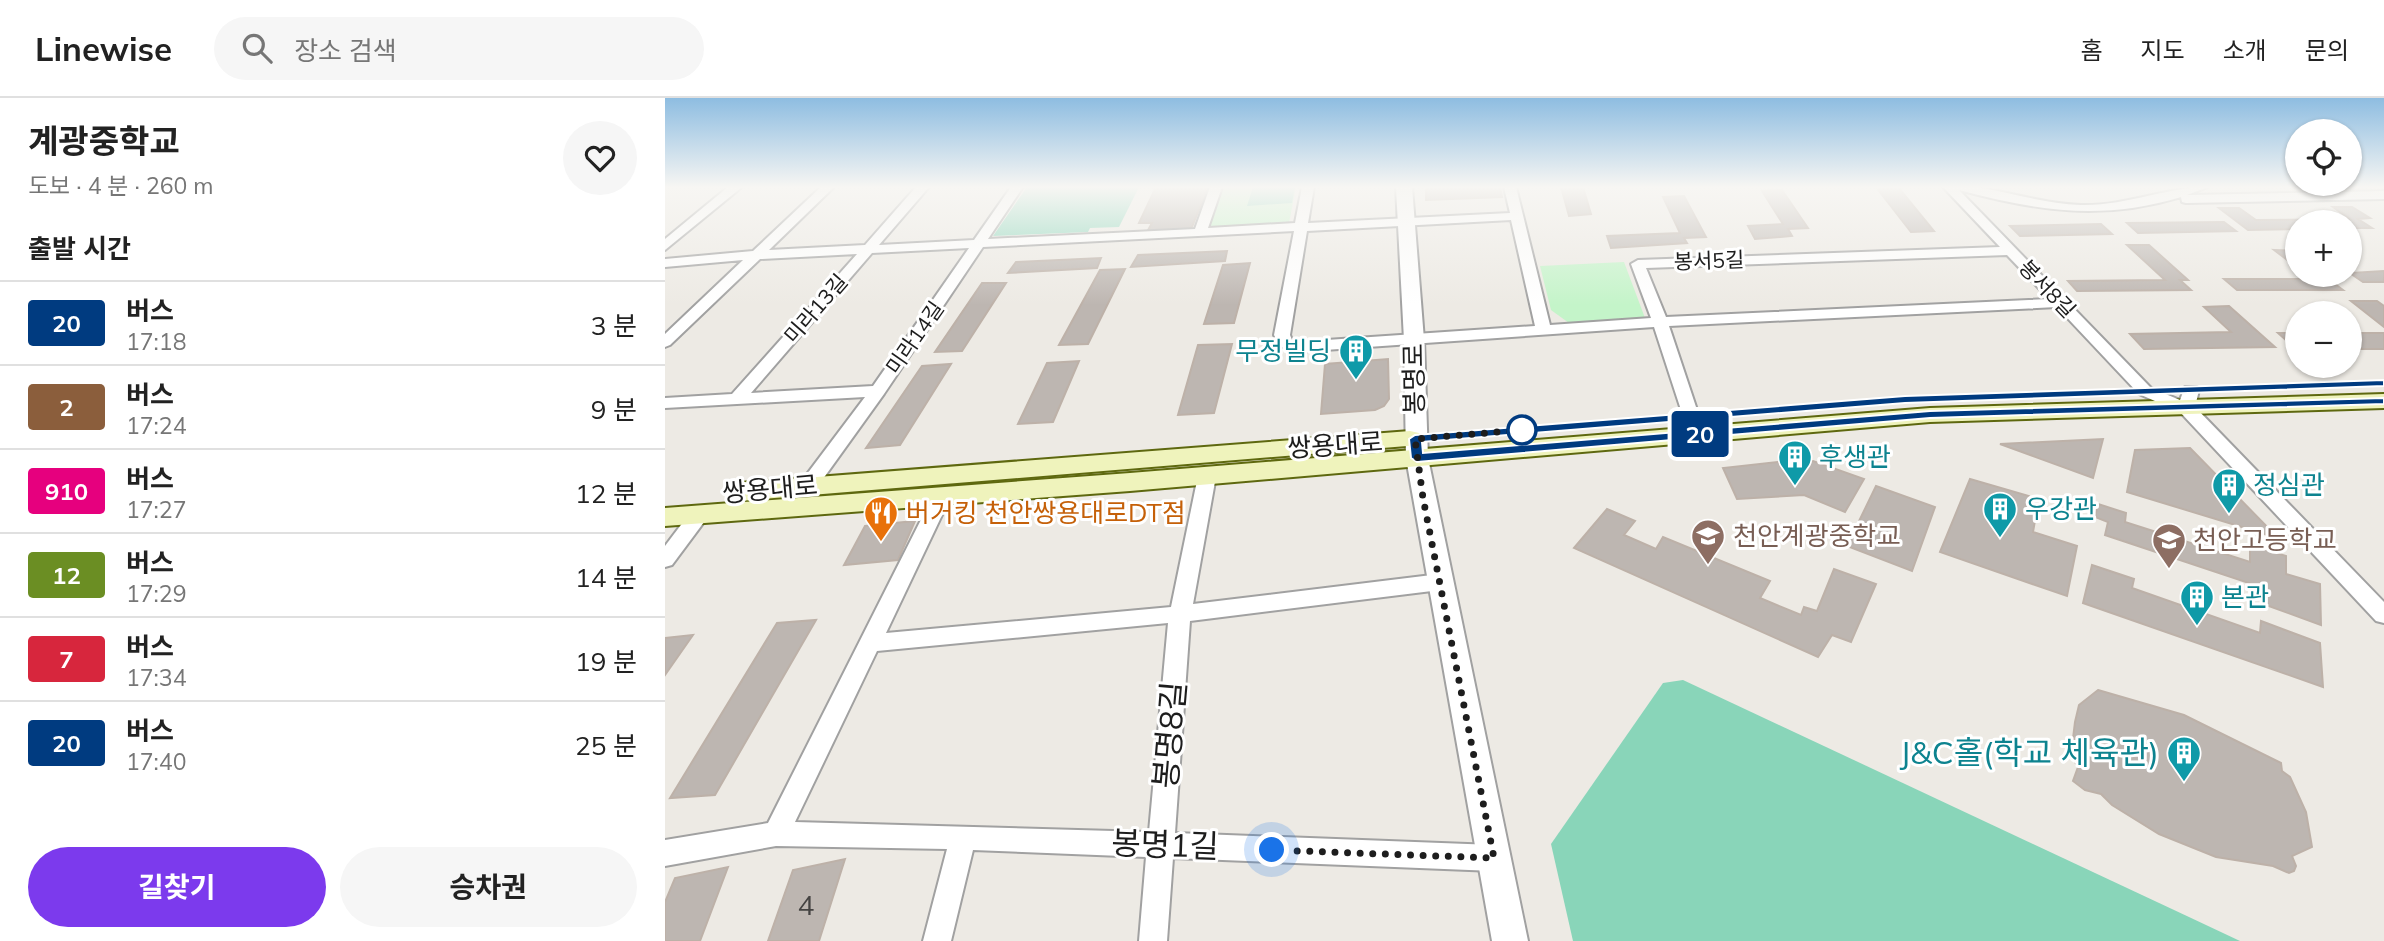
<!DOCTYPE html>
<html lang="ko">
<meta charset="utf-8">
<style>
body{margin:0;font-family:Mulish,"Noto Sans KR",sans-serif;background:#f6f6f6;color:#222;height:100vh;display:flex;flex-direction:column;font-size:26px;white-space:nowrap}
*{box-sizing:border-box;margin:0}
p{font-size:23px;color:#767676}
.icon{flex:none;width:38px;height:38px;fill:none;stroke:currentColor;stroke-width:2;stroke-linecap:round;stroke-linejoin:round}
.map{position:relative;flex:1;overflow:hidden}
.sheet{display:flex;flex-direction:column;background:#fff;width:665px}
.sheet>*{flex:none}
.badge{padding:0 14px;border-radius:5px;font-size:24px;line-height:46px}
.tools{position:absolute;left:1620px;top:21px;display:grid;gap:14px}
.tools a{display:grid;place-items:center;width:77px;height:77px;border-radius:50%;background:#fff;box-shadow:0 2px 5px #0004;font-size:35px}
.you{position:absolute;width:35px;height:35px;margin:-18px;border:5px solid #fff;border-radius:50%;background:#1a73e8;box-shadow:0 0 0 10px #1a73e833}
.map>.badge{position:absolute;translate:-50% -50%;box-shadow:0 0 0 4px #fff}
h2{padding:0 28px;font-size:26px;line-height:63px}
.round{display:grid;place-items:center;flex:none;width:74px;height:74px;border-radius:37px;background:#f6f6f6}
.headline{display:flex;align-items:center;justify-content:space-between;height:119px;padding:0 28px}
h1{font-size:33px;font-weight:700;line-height:52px}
.primary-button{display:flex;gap:14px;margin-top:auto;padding:14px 28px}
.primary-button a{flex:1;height:80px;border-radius:42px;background:#7c3aed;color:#fff;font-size:28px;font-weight:700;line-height:80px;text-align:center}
.primary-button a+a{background:#f6f6f6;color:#222}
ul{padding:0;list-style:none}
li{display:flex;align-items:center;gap:21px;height:84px;padding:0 28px;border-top:2px solid #e0e0e0}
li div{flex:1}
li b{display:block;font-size:26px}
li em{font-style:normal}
li .badge{min-width:77px;font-weight:700;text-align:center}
header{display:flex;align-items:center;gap:42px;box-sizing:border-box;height:98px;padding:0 35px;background:#fff;border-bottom:2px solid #e0e0e0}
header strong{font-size:33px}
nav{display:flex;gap:38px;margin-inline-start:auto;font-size:24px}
.search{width:490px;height:63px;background:#f6f6f6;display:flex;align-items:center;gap:18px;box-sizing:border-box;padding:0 24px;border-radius:38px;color:#767676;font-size:26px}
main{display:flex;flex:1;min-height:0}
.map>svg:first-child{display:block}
.park{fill:#c4f4c9}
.pitch{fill:#89d5b9}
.building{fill:#bdb6b1;stroke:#bdb1a8;stroke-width:2}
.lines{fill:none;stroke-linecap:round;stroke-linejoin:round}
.minor-casing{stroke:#a1a1a1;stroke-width:4}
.tertiary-casing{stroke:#a1a1a1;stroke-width:4}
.secondary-casing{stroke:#5e680f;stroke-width:4}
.minor{fill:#fff;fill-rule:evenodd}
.tertiary{fill:#fff;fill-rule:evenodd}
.secondary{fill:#eff3bc;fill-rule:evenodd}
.line{fill:#003b80;stroke:#fff;stroke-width:2}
.walk{stroke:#1d1d1d;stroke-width:7;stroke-dasharray:0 12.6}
.stop-dot{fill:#fff;stroke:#003b80;stroke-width:3.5}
.labels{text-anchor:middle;stroke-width:6;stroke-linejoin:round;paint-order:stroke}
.far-street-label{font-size:21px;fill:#1d1d1d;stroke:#fff}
.culture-label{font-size:26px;fill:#0d838f;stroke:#fff;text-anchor:start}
.street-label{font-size:26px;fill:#1d1d1d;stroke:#fff}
.food-label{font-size:26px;fill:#c56008;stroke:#fff;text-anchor:start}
.education-label{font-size:26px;fill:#785e54;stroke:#fff;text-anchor:start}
.near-number-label{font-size:28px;fill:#454342}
.near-street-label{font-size:32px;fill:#1d1d1d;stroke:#fff}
.near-culture-label{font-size:32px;fill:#0d838f;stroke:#fff;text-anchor:end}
</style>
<header>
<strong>Linewise</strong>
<div class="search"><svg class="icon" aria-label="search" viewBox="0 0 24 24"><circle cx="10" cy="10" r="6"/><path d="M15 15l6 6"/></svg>장소 검색</div>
<nav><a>홈</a><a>지도</a><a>소개</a><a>문의</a></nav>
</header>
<main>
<section class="sheet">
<div class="headline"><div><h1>계광중학교</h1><p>도보 · 4 분 · 260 m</p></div><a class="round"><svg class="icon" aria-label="heart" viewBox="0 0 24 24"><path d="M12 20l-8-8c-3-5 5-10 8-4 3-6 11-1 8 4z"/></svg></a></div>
<h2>출발 시간</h2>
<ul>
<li><span class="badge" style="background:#003b80;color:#fff">20</span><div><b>버스</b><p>17:18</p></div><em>3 분</em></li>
<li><span class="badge" style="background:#8b5e3c;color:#fff">2</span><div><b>버스</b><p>17:24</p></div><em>9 분</em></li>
<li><span class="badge" style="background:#e6007e;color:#fff">910</span><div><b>버스</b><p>17:27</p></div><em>12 분</em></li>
<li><span class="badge" style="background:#6b8e23;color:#fff">12</span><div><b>버스</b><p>17:29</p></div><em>14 분</em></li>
<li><span class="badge" style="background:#d7263d;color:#fff">7</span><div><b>버스</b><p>17:34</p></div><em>19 분</em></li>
<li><span class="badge" style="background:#003b80;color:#fff">20</span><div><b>버스</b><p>17:40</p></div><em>25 분</em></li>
</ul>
<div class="primary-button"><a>길찾기</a><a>승차권</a></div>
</section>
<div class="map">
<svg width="1719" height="843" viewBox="0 0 1719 843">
<rect width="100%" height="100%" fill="#edeae4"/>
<!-- park -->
<g class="park">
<path d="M557,89H631L624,125L619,129L548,132L543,129Z"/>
<path d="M959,164L980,220L904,225L886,212L875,168Z"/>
</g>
<!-- pitch -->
<g class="pitch">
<path d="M362,89H474L454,129L425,130L423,134L328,138Z"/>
<path d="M588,89H630L627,105L582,108Z"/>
<path d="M1018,582L1524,819L1575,843H908L886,746L998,585Z"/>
</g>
<!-- building -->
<g class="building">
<path d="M491,89H543L527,129L520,132L482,134L487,125H474Z"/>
<path d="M761,89H835L837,99L761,102Z"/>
<path d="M896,89H918L926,116L904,118Z"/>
<path d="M1211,89H1233L1269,133L1246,134Z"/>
<path d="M1117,92L1143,130L1123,131L1127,138L1090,141L1083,128L1118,126L1097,93Z"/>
<path d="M1019,98L1041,139L1019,140L1022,145L946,150L942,138L1015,135L998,99Z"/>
<path d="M1668,109H1687L1705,120L1693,121L1707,130H1685V124H1633V131L1583,132L1554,110H1574L1591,122L1685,121Z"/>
<path d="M1559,124L1571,133L1473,135L1462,125Z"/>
<path d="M1436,126L1447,136L1355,138L1345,128Z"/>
<path d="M1462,147H1484L1523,182H1515L1526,192L1412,193L1403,183L1500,182Z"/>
<path d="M1609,152L1633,153V170Z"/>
<path d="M562,153L560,163L466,169L473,157Z"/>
<path d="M436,160L432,170L343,175L351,164Z"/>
<path d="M585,165L569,225L539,226L558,167Z"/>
<path d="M460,171L423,246L394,247L435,172Z"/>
<path d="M1719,173V184H1698L1685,175Z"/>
<path d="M1641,177H1664L1672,183H1666L1678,192H1572L1559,181H1646Z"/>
<path d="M317,185H341L297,253L270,254Z"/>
<path d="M1686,203H1712L1719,208V229Z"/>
<path d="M1564,208L1610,249L1479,251L1465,236L1566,234L1539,209Z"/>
<path d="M1613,235H1633V251H1631Z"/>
<rect x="1685" y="235" width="34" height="16"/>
<path d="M567,246L549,315L513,317L533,247Z"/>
<path d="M723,261L724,301L719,308L710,312L656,316L660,266Z"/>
<path d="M414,263L388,324L353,326L382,265Z"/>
<path d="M286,266L235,347L201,350L257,268Z"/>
<path d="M1438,341L1428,380L1335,346Z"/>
<path d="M1525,350L1613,440L1462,394L1470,352Z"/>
<path d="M1139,361L1141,364L1148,363L1199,381L1180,414L1139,397L1072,401L1058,370Z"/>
<path d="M1305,381L1364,398L1372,411L1368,434L1412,448L1402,498L1275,454Z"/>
<path d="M1211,388L1270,409L1247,473L1182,448Z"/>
<path d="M1433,406L1461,415L1460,424L1585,464V447L1621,458V476L1655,486L1656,527L1601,507L1599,490L1440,437L1443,424L1430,419Z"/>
<path d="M942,411L970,423L959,437L991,451L998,439L1105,483L1095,500L1136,517L1139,509L1152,513L1169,471L1211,486L1186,544L1167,537L1153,559L909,450Z"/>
<path d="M250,423L233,462L179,467L200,428Z"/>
<path d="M1427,467L1469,481L1467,490L1595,535L1596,523L1655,545L1658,589L1418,505Z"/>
<path d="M151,522L50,697L5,700L112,525Z"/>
<path d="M28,537L0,577V540Z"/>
<path d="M1433,592L1519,617L1616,665L1617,673L1625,679L1641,714L1647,749L1627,758L1631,768L1629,773L1624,775L1608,768L1551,759L1494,736L1447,707L1436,696L1420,692L1408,683L1413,669L1406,657L1410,624L1414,607Z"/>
<path d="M180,761L154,843H103L128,772Z"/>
<path d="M63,769L35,843H0V804L10,780Z"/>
</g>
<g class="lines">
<!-- minor casing -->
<g class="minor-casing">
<g id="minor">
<path d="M63,89H77L0,152V141Z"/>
<path d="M156,89H169L104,152L200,147L251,89H264L214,147L309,142L346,89H358L323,141L530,131L545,89H557L543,130L630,125L637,89H649L643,125L845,115L839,89H851L885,227L986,220L966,166L973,162L1335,149L1278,89C1289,89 1300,88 1310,89C1346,94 1379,106 1416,107C1462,108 1501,89 1543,89L1522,97L1719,93V101L1521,105L1517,104L1516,99C1437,123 1372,113 1294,92L1486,290L1515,302L1520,289H1532L1534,292L1530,309L1719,504V525L1711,523L1515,314L1474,296L1392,209L1004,228L1034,318L1026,323L1018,318L989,229L631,254L615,248L609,237L629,133L318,149L219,296L150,392H136L134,388L136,384L200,299L0,310V300L67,296L192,156L95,161L5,247L0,249V236L78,162L0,169V161L88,153ZM846,122L870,228L632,244L627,242L625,237L642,133ZM304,150L208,288L86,295L207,155ZM1342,157L1384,201L1001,219L981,170Z"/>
<path d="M542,372L551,378L528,506L775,476L782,479L785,484L782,489L775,492L525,523L510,735L829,747L838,751L842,760L838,769L829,773L508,760L502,843H474L481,759L308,752L286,843H258L282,751L111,748L0,768V742L103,725L270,394H284L286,398L221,535L506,509L533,378ZM503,525L484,734L130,724L212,553Z"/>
<path d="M35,410L42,411L45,416L7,467L0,469V448L28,411Z"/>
</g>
</g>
<!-- tertiary casing -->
<g class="tertiary-casing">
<path id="tertiary" d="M731,89H747L759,242L763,360L863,843H827L741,360L739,242Z"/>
</g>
<!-- secondary casing -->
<g class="secondary-casing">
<g id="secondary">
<path d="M1719,296V310L1265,324L465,393L0,428V410L465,375L1265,310Z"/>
<path d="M745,333L754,335L758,341L754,347L74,403L64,400L60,394L64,388L74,385Z"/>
</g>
</g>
<!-- minor -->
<use href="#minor" class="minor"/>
<!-- tertiary -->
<use href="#tertiary" class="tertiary"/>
<!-- secondary -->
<use href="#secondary" class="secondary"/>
</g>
<!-- sky -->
<linearGradient id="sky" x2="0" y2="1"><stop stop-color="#8ebde1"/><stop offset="0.43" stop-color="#f7f6f3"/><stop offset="1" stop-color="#f7f6f3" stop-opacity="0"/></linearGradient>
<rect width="1719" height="207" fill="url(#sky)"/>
<!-- line -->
<path class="line" d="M1719,282V288L1240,305L757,344L758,355L1265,313L1719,300V306L1265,320L752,364L746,360L744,341L750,337L1240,298Z"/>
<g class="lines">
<!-- walk -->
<path class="walk" d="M607,752L829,760L758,400L750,341L857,332"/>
</g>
<!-- icons -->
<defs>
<g id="building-pin" transform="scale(1.75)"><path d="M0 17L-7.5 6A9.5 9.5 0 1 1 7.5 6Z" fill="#0f9aa8" stroke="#fff"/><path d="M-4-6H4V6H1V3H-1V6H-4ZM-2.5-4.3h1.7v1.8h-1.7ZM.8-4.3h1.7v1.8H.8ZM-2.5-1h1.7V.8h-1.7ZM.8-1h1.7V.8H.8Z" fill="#fff"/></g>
<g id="restaurant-pin" transform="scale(1.75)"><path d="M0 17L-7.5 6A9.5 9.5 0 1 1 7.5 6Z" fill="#e8710a" stroke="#fff"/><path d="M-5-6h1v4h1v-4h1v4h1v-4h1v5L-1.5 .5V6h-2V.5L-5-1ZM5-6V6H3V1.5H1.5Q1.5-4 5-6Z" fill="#fff"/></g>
<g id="school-pin" transform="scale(1.75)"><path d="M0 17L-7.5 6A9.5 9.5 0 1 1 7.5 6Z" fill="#8d6e63" stroke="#fff"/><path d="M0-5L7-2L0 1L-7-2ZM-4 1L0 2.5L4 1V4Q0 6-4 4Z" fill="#fff"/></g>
</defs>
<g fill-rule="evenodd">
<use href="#building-pin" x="691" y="253"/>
<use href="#building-pin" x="1130" y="359"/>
<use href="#building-pin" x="1564" y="387"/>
<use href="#building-pin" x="1335" y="411"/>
<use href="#restaurant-pin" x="216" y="415"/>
<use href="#school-pin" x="1043" y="438"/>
<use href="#school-pin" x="1504" y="442"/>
<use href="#building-pin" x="1532" y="499"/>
<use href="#building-pin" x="1519" y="655"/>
</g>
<!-- markers -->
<circle class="stop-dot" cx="857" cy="332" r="14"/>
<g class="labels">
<!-- far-street labels -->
<g class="far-street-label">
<text transform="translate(1044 163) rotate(-2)" y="7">봉서5길</text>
<text transform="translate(1382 191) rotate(46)" y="7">봉서8길</text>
<text transform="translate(151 211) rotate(-49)" y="7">미라13길</text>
<text transform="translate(250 240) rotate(-55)" y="7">미라14길</text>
</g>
<!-- culture labels -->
<g class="culture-label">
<text x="666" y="262" text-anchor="end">무정빌딩</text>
<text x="1154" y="368">후생관</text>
<text x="1588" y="396">정심관</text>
<text x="1360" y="420">우강관</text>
<text x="1556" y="508">본관</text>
</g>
<!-- street labels -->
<g class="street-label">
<text transform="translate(749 281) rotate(-91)" y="9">봉명로</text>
<text transform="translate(670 347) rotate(-4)" y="9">쌍용대로</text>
<text transform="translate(105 391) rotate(-5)" y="9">쌍용대로</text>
</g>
<!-- food labels -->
<g class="food-label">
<text x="241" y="424">버거킹 천안쌍용대로DT점</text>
</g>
<!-- education labels -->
<g class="education-label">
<text x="1068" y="447">천안계광중학교</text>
<text x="1528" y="451">천안고등학교</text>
</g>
<!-- near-number labels -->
<g class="near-number-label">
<text x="141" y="817">4</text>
</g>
<!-- near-street labels -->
<g class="near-street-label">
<text transform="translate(505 637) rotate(-85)" y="11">봉명8길</text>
<text transform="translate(500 747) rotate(2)" y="11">봉명1길</text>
</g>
<!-- near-culture labels -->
<g class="near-culture-label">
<text x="1494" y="666">J&amp;C홀(학교 체육관)</text>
</g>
</g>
</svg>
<div class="tools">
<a><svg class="icon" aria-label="locate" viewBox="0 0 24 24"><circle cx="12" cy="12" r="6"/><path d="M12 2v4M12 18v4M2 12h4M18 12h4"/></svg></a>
<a>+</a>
<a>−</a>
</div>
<div class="you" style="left:607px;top:752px"></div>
<b class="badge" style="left:1035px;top:336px;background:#003b80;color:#fff">20</b>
</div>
</main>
